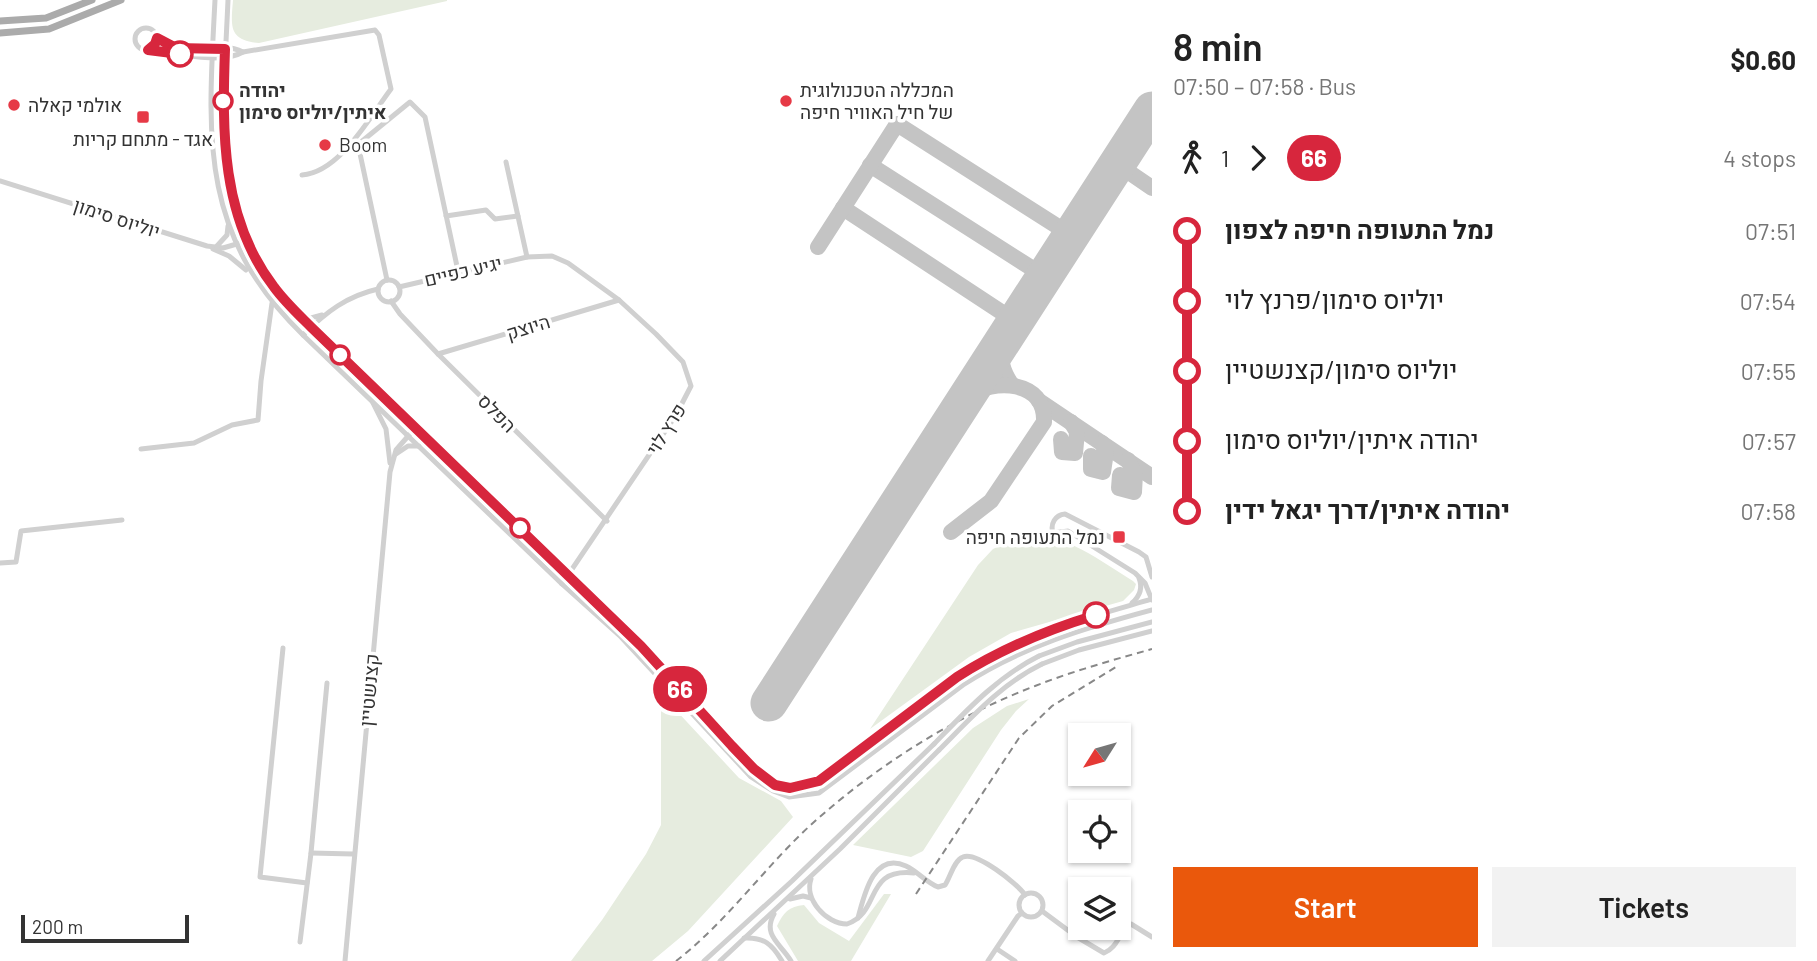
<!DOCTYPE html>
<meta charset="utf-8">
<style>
body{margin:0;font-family:Barlow,Heebo,sans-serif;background:#f2f2f2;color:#222;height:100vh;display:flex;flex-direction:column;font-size:26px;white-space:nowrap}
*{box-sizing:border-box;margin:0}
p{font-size:23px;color:#767676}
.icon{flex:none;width:38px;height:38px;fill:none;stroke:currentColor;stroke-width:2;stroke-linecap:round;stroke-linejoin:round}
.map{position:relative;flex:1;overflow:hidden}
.drawer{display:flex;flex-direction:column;background:#fff;width:665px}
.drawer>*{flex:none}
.badge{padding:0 14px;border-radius:23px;font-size:24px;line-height:46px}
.needle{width:46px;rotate:233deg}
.tools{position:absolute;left:1068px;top:723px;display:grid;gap:14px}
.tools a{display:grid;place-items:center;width:63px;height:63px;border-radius:0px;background:#fff;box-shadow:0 2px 5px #0004;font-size:35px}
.scale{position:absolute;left:21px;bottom:18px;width:168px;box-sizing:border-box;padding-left:7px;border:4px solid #333;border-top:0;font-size:19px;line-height:24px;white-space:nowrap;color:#333;-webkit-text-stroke:5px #fff;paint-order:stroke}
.map>.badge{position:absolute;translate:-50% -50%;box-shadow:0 0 0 4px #fff}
.legs{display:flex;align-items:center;gap:10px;height:77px;padding:0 21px;font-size:23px}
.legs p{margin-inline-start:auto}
.head{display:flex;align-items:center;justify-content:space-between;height:119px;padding:0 21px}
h1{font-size:38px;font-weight:600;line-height:52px}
.primary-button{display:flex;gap:14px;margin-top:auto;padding:14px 21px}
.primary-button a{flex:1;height:80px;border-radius:0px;background:#ea580c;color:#fff;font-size:28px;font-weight:600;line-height:80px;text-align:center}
.primary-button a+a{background:#f2f2f2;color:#222}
ul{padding:0 21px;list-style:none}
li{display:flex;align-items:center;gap:24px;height:70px;font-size:26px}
li i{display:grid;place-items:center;width:10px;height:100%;margin:0 9px;background:currentColor}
li i::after{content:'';width:18px;height:18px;margin:-9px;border:5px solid;border-radius:50%;background:#fff}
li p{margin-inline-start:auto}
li:first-child i{background:linear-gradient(#0000 50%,currentColor 0)}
li:last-child i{background:linear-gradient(currentColor 50%,#0000 0)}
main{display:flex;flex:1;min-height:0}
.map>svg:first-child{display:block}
.green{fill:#e6ecdf}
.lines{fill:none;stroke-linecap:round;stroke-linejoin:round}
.taxiway{stroke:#c4c4c4;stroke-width:16}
.runway{stroke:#c4c4c4;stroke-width:37}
.minor{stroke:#d0d0d0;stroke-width:5}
.major{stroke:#ababab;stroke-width:7}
.rail{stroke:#888;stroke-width:2;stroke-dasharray:7 5;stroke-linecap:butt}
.minor-bridge{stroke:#d0d0d0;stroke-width:5}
.line-1-casing{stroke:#fff;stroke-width:16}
.line-1{stroke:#d7263d;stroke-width:10}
.stop-1-dot{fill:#fff;stroke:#d7263d;stroke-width:3.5}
.poi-dot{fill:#e63946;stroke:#fff;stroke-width:2.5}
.labels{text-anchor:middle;stroke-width:7;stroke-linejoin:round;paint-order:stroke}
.stop-label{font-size:19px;font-weight:bold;fill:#333;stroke:#fff;text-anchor:start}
.poi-label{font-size:19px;fill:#333;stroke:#fff;text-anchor:start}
.street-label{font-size:19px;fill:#333;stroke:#fff}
</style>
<main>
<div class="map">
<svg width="1152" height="961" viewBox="0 0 1152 961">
<rect width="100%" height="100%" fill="#fff"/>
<!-- green -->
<g class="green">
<path d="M233,0H447V1L259,43C228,40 231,26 233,0Z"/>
<path d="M1024,534C1065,533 1099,560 1133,581L1136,584L1134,590L1123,601L1011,633L969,657L870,729L978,565L993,549Z"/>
<path d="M661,694L739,778L781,801L793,817L688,931L652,961H571L602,920L646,854L661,825Z"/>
<path d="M1029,699L1016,711L1001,730L923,851L911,857L853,845L973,728L1007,706Z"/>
<path d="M884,894H891L851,961H798L777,926C783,913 789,906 804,905L819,923L849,941Z"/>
</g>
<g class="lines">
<!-- taxiway -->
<g class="taxiway">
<path d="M1117,164L1152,188"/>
<path d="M870,165L1044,276"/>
<path d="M843,208L1015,321"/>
<path d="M818,247L897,124L1071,235"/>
<path d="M1001,343C1000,360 1002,371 1012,385"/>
<path d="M1039,401L1152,477"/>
<path d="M1061,439L1062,452L1075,453L1077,432L1071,422"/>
<path d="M1091,456V469L1103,472L1106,452L1102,443"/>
<path d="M1120,475L1119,488L1134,492L1135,474L1128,460"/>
<path d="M951,532L991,501L1044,422C1046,380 994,378 967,396"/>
</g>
<!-- runway -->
<path class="runway" d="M769,703L1152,110"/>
<!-- minor -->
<g class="minor">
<path d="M215,0C208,135 198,233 303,335L562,584L621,637L751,777L773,791L789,797L819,793L963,685C1021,647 1085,628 1152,610"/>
<path d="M228,0C224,95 212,195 268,279C280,297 296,312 311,327L641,646L754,769C778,788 795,794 823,778C878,741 925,694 982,661C1035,631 1094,616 1152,599"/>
<circle cx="146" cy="39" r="11"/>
<path d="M157,38C185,56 216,39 243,52"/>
<path d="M148,49C173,53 221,65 243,52L375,30L379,35L391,89C369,118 340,172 302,175"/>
<path d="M506,162L527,257"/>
<path d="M0,181L207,246L223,248L247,241"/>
<path d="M446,216L486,210L495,219L518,216"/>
<path d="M216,247L227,235L228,226"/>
<path d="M213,249L229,256L246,270"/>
<path d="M387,280L359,149L361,142L410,102L425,117L458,271"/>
<circle cx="389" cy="291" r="11"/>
<path d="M399,287L527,257L552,256L568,263L619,300L656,334L683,362L691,386L676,415L562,584"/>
<path d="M391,301L400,314L438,354L607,521"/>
<path d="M301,316L311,318L322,315"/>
<path d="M303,335C326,312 347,296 378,289"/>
<path d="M438,354L619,300"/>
<path d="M373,403L386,429L390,463"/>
<path d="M141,449L194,443L232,425L258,420L261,381L272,303"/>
<path d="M396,454L408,446H419"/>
<path d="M0,563L16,562L21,531L122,520"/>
<path d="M1152,577L1146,557L1139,552L1065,514C1055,515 1050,524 1053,533L1068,531L1135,573L1145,583L1152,600"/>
<path d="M1132,603C1140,596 1143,588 1139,578"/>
<path d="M283,648L260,877L307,883"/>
<path d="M1039,656L1077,642L1152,622"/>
<path d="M1042,664L1079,650L1152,631"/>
<path d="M311,853L353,854"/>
<path d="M811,879C804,899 826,924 847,924C882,912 863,868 914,873"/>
<circle cx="1031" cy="905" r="12"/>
<path d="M790,899L803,896L811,898"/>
<path d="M1042,911L1077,937L1104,953C1118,948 1119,931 1131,924L1152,937"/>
<path d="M774,914C762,935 781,944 791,961"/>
<path d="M858,918C864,896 873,851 906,866C917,871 926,882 938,887L945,885C950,878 954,860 963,857C976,851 1018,884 1025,895"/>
<path d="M744,938C764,937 772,944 782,961"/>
<path d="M300,942L311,853L327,683"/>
<path d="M997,949L1015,961"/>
<path d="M345,961L390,472L396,450L416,427"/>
<path d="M704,961L792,881L934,744"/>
<path d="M720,961L840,849L939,750"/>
<path d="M988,961L1018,916L1022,913"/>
</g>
<!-- major -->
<g class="major">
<path d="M0,21L46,18L92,0"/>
<path d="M0,33L49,29L121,0"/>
</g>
<!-- rail -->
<g class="rail">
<path d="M916,894L1019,738L1052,706L1116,667"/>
<path d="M676,961C728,921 766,865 814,822C879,764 954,717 1035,686C1073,671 1113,660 1152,649"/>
</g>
<!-- minor-bridge -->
<g class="minor-bridge">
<path d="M934,744C966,711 997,677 1039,656"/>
<path d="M939,750C971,718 1001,684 1042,664"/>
</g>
</g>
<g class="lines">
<!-- line-1 casing -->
<g class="line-1-casing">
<path id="line-1" d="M180,54L148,50L155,44L157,38L176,48L225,49C222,131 221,218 274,287C285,302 298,314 311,327L641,646L732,746L754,769L775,785L790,788L819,781L957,677C1001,649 1046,630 1096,615"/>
</g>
<!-- line-1 -->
<use href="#line-1" class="line-1"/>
</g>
<!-- markers -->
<g class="stop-1-dot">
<circle cx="180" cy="54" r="12"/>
<circle cx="223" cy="101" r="9"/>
<circle cx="340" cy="355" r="9"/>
<circle cx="520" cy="528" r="9"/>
<circle cx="1096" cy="615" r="12"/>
</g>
<g class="poi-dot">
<circle cx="786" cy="101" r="7"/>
<circle cx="14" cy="105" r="7"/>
<rect x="136" y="110" width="14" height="14" rx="3.5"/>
<circle cx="325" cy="145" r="7"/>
<rect x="1112" y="530" width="14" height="14" rx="3.5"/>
</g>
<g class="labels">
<!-- stop labels -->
<g class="stop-label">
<text x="239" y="97">יהודה<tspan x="239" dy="22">איתין/יוליוס סימון</tspan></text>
</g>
<!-- poi labels -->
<g class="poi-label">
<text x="800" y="97">המכללה הטכנולוגית<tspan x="800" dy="22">של חיל האוויר חיפה</tspan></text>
<text x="28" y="112">אולמי קאלה</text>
<text x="143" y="146" text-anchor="middle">אגד - מתחם קריות</text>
<text x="339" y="152">Boom</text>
<text x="1105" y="544" text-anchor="end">נמל התעופה חיפה</text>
</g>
<!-- street labels -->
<g class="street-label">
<text transform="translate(117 218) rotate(18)" y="7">יוליוס סימון</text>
<text transform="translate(463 271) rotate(-13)" y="7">יגיע כפיים</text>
<text transform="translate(528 327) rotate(-17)" y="7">היוצק</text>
<text transform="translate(497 413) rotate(45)" y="7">הפלס</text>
<text transform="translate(666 429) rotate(-58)" y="7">פרץ לוי</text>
<text transform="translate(369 690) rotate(-85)" y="7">קצנשטיין</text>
</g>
</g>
</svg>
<div class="tools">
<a><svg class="needle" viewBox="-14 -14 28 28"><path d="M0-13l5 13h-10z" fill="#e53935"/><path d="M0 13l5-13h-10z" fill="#767676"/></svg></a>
<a><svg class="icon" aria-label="locate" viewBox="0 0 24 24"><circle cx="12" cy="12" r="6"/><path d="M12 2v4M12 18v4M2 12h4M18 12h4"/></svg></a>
<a><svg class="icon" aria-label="layers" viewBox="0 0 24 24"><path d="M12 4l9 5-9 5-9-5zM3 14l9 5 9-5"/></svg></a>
</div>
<div class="scale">200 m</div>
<b class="badge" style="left:680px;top:689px;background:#d7263d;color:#fff">66</b>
</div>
<section class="drawer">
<div class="head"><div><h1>8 min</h1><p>07:50 – 07:58 · Bus</p></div><b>$0.60</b></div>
<div class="legs"><svg class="icon" aria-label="walk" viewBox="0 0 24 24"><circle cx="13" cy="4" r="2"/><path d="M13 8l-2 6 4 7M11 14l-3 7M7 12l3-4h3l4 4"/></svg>1<svg class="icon" aria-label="forward" viewBox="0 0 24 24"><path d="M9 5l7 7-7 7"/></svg><b class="badge" style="background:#d7263d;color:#fff">66</b><p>4 stops</p></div>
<ul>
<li><i style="color:#d7263d"></i><b>נמל התעופה חיפה לצפון</b><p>07:51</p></li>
<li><i style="color:#d7263d"></i><span>יוליוס סימון/פרנץ לוי</span><p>07:54</p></li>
<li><i style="color:#d7263d"></i><span>יוליוס סימון/קצנשטיין</span><p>07:55</p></li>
<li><i style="color:#d7263d"></i><span>יהודה איתין/יוליוס סימון</span><p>07:57</p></li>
<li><i style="color:#d7263d"></i><b>יהודה איתין/דרך יגאל ידין</b><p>07:58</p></li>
</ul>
<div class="primary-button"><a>Start</a><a>Tickets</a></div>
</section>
</main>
